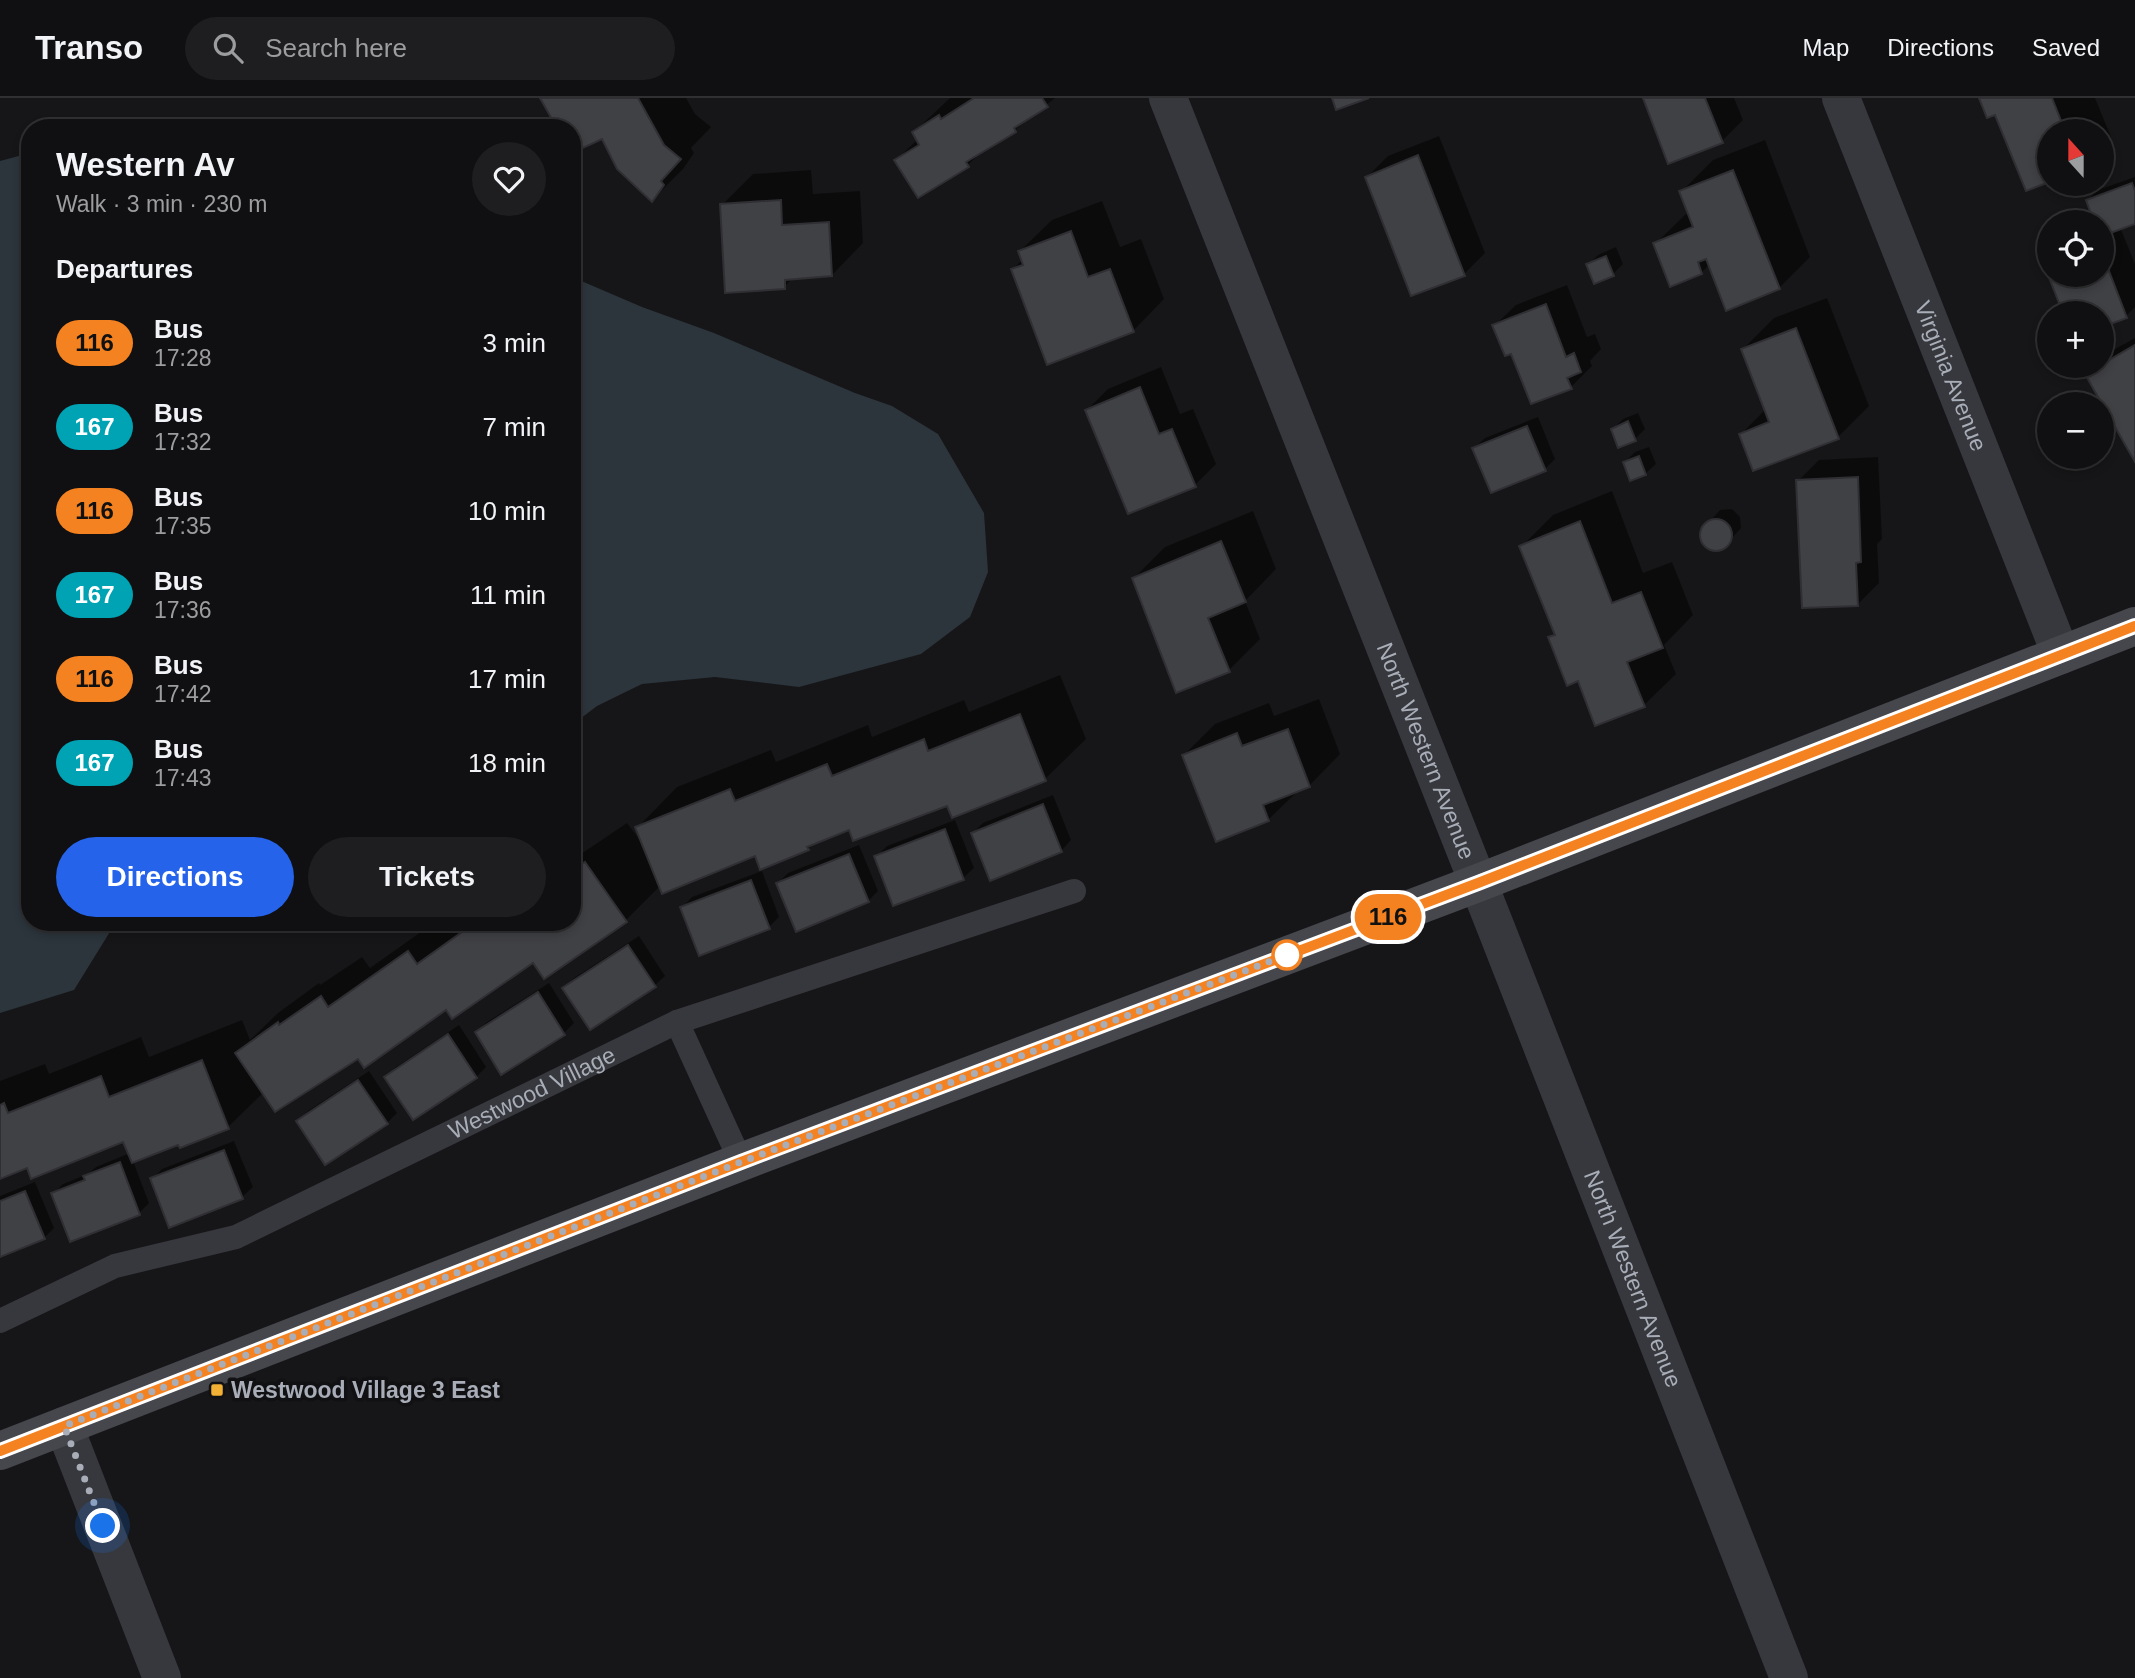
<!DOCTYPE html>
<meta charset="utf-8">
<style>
body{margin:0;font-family:Arial,sans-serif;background:#1e1e20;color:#f1f3f6;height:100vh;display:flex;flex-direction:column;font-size:26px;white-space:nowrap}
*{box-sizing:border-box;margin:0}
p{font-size:23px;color:#9c9d9f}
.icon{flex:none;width:38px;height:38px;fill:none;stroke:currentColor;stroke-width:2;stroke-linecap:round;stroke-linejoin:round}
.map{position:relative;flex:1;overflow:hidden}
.side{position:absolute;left:21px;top:21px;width:560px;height:812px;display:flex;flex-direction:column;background:#101012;border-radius:28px;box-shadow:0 4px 10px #0003,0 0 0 2px #303032}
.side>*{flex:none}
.badge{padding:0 14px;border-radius:23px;font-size:24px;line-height:46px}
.needle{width:46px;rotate:339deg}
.fabs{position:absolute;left:2037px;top:21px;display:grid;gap:14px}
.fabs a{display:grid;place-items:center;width:77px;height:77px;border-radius:50%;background:#101012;box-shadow:0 4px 10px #0003,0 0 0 2px #303032;font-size:35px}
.you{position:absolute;width:35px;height:35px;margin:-18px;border:5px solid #fff;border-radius:50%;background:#1a73e8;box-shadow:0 0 0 10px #1a73e833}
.map>.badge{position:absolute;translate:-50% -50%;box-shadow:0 0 0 4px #fff}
h2{padding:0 35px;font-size:26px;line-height:63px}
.round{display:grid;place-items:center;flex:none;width:74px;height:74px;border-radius:37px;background:#1e1e20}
.overview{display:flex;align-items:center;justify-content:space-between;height:119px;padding:0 35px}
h1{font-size:33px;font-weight:700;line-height:52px}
.button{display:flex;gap:14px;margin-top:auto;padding:14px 35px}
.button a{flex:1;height:80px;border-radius:42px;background:#2563eb;color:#fff;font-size:28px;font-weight:700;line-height:80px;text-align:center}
.button a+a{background:#1e1e20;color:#f1f3f6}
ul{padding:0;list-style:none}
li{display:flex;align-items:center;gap:21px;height:84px;padding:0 35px}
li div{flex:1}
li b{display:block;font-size:26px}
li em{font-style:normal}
li .badge{min-width:77px;font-weight:700;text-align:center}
header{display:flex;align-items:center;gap:42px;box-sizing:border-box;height:98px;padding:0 35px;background:#101012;border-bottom:2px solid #303032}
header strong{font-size:33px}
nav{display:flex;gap:38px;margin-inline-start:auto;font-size:24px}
.search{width:490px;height:63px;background:#1e1e20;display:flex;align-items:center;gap:18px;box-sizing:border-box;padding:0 24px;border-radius:38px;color:#9c9d9f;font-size:26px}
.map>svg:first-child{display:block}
.water{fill:#2c353c}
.shadow{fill:#0007}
.building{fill:#404145;stroke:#303034;stroke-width:2}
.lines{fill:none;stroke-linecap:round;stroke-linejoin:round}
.service{stroke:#37383d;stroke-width:24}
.minor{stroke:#37383d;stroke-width:38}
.tertiary{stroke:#37383d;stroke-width:38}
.secondary{stroke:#45474d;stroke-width:38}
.line-casing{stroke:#fff;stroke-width:16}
.line{stroke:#f58220;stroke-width:10}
.walk{stroke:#a8adb8;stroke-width:7;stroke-dasharray:0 12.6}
.stop-dot{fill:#fff;stroke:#f58220;stroke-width:3.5}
.poi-dot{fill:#f2b134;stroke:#111113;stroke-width:2.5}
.labels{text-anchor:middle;stroke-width:7;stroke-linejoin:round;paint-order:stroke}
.street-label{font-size:23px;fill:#a8adb8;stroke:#111113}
.poi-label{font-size:23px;font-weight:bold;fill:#a8adb8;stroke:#111113;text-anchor:start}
</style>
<header>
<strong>Transo</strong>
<div class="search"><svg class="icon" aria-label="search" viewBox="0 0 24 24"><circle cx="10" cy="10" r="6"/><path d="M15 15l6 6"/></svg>Search here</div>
<nav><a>Map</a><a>Directions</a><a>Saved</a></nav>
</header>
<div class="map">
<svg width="2135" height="1580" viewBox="0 0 2135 1580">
<rect width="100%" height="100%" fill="#161618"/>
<!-- water -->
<g class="water">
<path d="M30,55V824H116L74,892L0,915V63Z"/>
<path d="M572,179L642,209L714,235L855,295L892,308L938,336L984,415L988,474L970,519L921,556L799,589L715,579L642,586L597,608L572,627Z"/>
</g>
<!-- shadow -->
<g class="shadow">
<path d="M542,0H686L695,16L711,29L691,50L694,55L683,71L652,102L603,38L572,30Z"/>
<path d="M950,0H1055L1015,32L983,52L968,67L918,98L896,62L918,41L914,34Z"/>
<path d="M1644,0H1734L1743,22L1722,43Z"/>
<path d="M1981,0H2095L2111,39L2102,48V33H2049V82L2027,91L1996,14Z"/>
<path d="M1439,38L1485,155L1464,176L1367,79L1388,58Z"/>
<path d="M1765,42L1810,159L1779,190L1710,166L1701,175L1655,146L1689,113L1681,94L1713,62Z"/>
<path d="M811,72L813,96L860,93L863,145L832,177L794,179L784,189L722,107L753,76Z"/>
<path d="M2135,79V124L2120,129L2135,166V209L2126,218L2102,227V215H2065L2050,177H2102V124H2087L2095,121L2088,102L2098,92Z"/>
<path d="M1102,103L1120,149L1141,141L1164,201L1133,233L1013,171L1023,161L1020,153L1052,122Z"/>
<path d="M1616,149L1623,166L1613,176L1588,167L1598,157Z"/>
<path d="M1567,187L1587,239L1595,236L1601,251L1590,263L1592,268L1571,289L1512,254L1494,228L1516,207Z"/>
<path d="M1827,200L1869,308L1838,339L1741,336L1766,311L1743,251L1774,220Z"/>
<path d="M2135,240V360L2087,276L2096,268H2102V262L2108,255Z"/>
<path d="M1161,269L1180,316L1193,311L1216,366L1195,387L1087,312L1108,291Z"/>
<path d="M1638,315L1645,331L1635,341L1613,331L1623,321Z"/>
<path d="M1538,319L1555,361L1545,371L1474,350L1485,340Z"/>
<path d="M1649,349L1656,366L1645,376L1625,364L1635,354Z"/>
<path d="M1878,359L1882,441L1877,446L1879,485L1858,506L1798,383L1819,362Z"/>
<path d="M1612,393L1643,475L1672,464L1693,517L1664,547L1676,576L1644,607L1579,581L1550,540L1556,534L1522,448L1553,417Z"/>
<path d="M1732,411L1740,419L1741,430L1723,450L1711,451L1702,443V432L1720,412Z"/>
<path d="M1253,413L1276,471L1245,503L1260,541L1229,572L1134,480L1165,449Z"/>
<path d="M1060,577L1086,641L1045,681L850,730L814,745L808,751L756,756L660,788L626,822L545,879L534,862L358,959L264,994L228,1029L133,1063L149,1105L139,1115L53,1096L63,1086L88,1076L96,1069L130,1055L124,1041L27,1068L0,1079V983L45,966L49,976L141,939L149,959L242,922L250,942L278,915L319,885L320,887L362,859L370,870L435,824H456L458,826L461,824H572V762L627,725L643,746L637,730L677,689L771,652L776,664L868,627L872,639L964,602L969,614Z"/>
<path d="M1319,601L1340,656L1309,688L1299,692L1268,722L1184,657L1215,626L1269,605L1274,618Z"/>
<path d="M1053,697L1071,742L1061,753L973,735L983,725Z"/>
<path d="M955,722L974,770L963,780L894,806L877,758L887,748Z"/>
<path d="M859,747L878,793L868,803L778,785L788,775Z"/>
<path d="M762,773L779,819L769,829L682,810L692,799Z"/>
<path d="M639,838L665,878L654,888L564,890L574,880Z"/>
<path d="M549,885L574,925L564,935L477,934L487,924Z"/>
<path d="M459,927L486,969L476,979H386L396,969Z"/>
<path d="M369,973L397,1015L387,1025L298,1023L308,1013Z"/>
<path d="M234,1043L253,1089L242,1099L152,1081L162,1071Z"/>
<path d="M35,1084L54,1130L44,1140L0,1157V1098Z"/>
</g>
<!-- building -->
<g class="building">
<path d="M540,0H638L664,47L681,61L661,83L664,87L652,104L617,71L602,41L572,55V30H557Z"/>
<path d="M974,0H1042L1048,9L1014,30L1016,34L966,64L969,69L918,100L894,62L919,47L912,34L939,17L941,21Z"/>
<path d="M1332,0H1369L1336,12Z"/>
<path d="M1643,0H1705L1723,45L1668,66Z"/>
<path d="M1979,0H2052L2065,33H2049V84L2026,93L1995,17L1987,20Z"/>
<path d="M1418,57L1465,178L1411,198L1365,79Z"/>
<path d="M1733,72L1780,191L1726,213L1706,161L1698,164L1702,176L1670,189L1653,145L1693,129L1679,93Z"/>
<path d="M2132,85L2135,93V126L2102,138V124H2094L2086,102Z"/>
<path d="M781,102L782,127L829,124L832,178L785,182V191L725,195L720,106Z"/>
<path d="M1071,133L1088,179L1110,171L1134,234L1047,267L1011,171L1023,167L1018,153Z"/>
<path d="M2049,151V177H2102V155L2127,220L2102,229V215H2063L2039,154Z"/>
<path d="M1606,158L1614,178L1594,186L1586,166Z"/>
<path d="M1546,206L1566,259L1574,255L1581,274L1567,280L1572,291L1531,306L1511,256L1505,258L1492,227Z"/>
<path d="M1796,230L1839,341L1753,373L1739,336L1769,324L1741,251Z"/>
<path d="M2135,247V364L2085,276Z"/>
<path d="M1140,289L1159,336L1172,331L1196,389L1128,416L1085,312Z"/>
<path d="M1628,323L1636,343L1618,350L1611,331Z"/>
<path d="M1527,328L1546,373L1491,395L1472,350Z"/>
<path d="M1639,358L1646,377L1630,383L1623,364Z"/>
<path d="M1858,379L1861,464L1856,465L1858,508L1802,510L1796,382Z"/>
<circle cx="1716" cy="437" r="16"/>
<path d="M1580,423L1612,505L1641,494L1663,550L1627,564L1645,609L1595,628L1578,583L1567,588L1548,539L1555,537L1519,448Z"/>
<path d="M1221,443L1246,504L1208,520L1230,574L1176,595L1132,480Z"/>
<path d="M1020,616L1046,683L952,720L947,708L853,743L849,732L807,749L809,752L760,772L755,758L662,796L635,729L730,691L735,703L827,666L832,678L924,641L928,653Z"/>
<path d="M1288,631L1310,689L1263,707L1269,723L1216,744L1182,657L1237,635L1242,648Z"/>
<path d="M1043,706L1062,754L990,783L971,735Z"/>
<path d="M945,731L964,782L893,808L874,758Z"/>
<path d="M849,756L869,804L796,834L776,785Z"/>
<path d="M585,764L627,824L544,881L533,865L452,921L446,912L364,970L358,961L275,1014L235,955L278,924L279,927L321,898L328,909L408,853L417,866L476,824H572V773Z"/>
<path d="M751,782L770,831L699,858L680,809Z"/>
<path d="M628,847L656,889L590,932L562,890Z"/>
<path d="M538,894L565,937L501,977L475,934Z"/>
<path d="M448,936L477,980L413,1022L384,979Z"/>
<path d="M202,962L229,1031L180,1050L178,1047L132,1065L123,1044L31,1081L27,1070L0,1081V1007L4,1005L8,1015L101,978L109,999Z"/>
<path d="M358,982L388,1026L325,1067L296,1023Z"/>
<path d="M224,1052L243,1101L169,1130L150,1080Z"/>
<path d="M120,1064L140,1117L70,1144L51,1095L85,1082L83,1078Z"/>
<path d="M25,1093L45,1141L0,1159V1103Z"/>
</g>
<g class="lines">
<!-- service -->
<g class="service">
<path d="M677,924L741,1064"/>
<path id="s1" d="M0,1223L115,1168L236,1139L677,924L1074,793"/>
</g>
<!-- minor -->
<g class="minor">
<path id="s2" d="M1841,0L2061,557"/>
<path d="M64,1328L162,1580"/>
</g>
<!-- tertiary -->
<path class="tertiary" id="s3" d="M1168,0L1496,830L1789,1580"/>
<!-- secondary -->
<path class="secondary" d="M0,1353L741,1064L1478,785L2135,528"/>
</g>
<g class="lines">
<!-- line casing -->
<g class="line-casing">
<path id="line" d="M0,1353L741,1064L1478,785L2135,528"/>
</g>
<!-- line -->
<use href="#line" class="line"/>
<!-- walk -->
<path class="walk" d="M103,1428L64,1328L741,1064L1287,857"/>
</g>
<!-- markers -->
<circle class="stop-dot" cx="1287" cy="857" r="14"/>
<rect class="poi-dot" x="210" y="1285" width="14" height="14" rx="3.5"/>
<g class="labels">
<!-- street labels -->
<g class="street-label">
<text dy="8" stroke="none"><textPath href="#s2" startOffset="299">Virginia Avenue</textPath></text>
<text dy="8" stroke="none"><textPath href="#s3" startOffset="702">North Western Avenue</textPath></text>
<text dy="8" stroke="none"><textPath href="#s1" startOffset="581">Westwood Village</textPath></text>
<text dy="8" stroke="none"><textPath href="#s3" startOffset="1269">North Western Avenue</textPath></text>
</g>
<!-- poi labels -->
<g class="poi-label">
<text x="231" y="1300">Westwood Village 3 East</text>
</g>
</g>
</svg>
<div class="fabs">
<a><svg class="needle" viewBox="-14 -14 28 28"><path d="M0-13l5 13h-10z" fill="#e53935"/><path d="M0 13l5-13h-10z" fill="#9c9d9f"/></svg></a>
<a><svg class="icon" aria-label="locate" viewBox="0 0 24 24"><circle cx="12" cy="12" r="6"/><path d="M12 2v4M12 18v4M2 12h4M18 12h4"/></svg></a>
<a>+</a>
<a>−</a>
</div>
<div class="you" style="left:103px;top:1428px"></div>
<b class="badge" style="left:1388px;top:819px;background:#f58220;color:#111">116</b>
<section class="side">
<div class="overview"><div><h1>Western Av</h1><p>Walk · 3 min · 230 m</p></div><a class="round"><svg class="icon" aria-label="heart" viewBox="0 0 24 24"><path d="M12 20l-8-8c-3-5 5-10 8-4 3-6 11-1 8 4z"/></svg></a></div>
<h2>Departures</h2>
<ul>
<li><span class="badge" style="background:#f58220;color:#111">116</span><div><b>Bus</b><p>17:28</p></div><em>3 min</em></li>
<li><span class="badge" style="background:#00a3b4;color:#fff">167</span><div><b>Bus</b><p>17:32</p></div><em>7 min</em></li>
<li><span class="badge" style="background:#f58220;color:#111">116</span><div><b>Bus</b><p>17:35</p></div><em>10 min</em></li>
<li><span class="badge" style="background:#00a3b4;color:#fff">167</span><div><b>Bus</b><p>17:36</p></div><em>11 min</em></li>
<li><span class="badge" style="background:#f58220;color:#111">116</span><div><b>Bus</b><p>17:42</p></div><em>17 min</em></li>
<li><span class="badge" style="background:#00a3b4;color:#fff">167</span><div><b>Bus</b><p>17:43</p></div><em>18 min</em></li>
</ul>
<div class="button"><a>Directions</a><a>Tickets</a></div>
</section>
</div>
